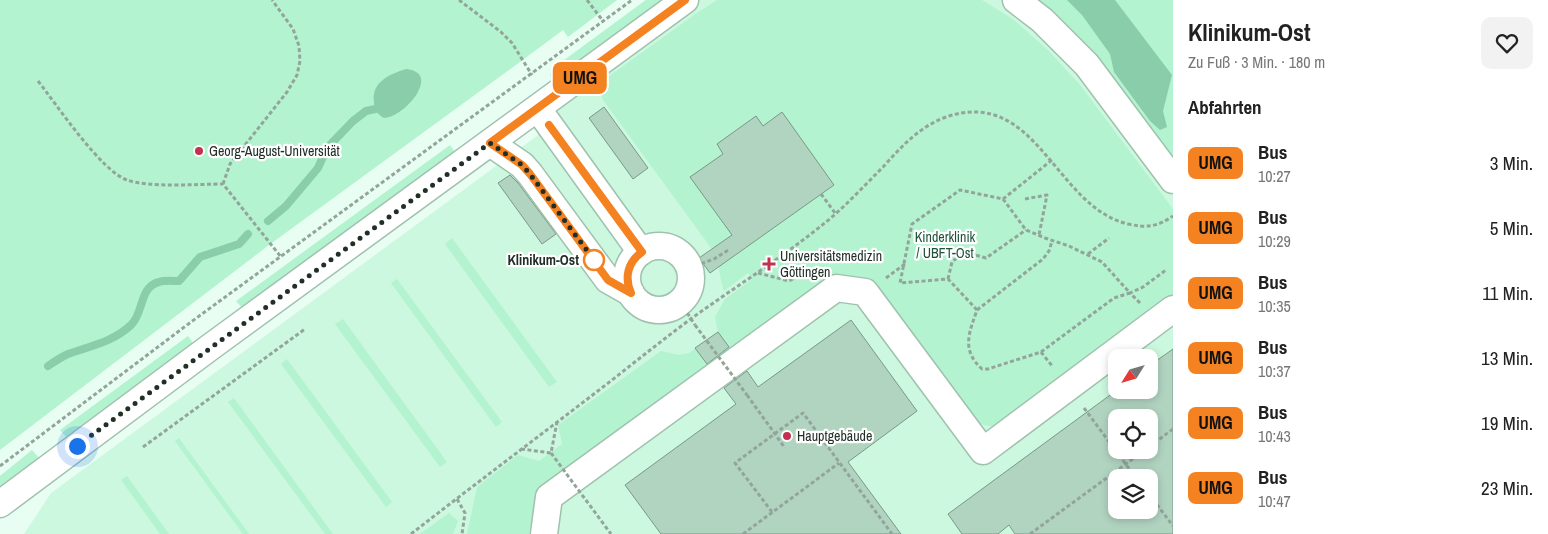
<!DOCTYPE html>
<html lang="de">
<meta charset="utf-8">
<style>
body{margin:0;font-family:"Archivo Narrow",sans-serif;background:#f2f2f2;color:#222;height:100vh;display:flex;flex-direction:column;font-size:19px;white-space:nowrap}
*{box-sizing:border-box;margin:0}
p{font-size:16px;color:#767676}
.icon{flex:none;width:28px;height:28px;fill:none;stroke:currentColor;stroke-width:2;stroke-linecap:round;stroke-linejoin:round}
.map{position:relative;flex:1;overflow:hidden}
.drawer{display:flex;flex-direction:column;background:#fff;width:375px}
.drawer>*{flex:none}
.badge{padding:0 10px;border-radius:8px;font-size:18px;line-height:32px}
.needle{width:32px;rotate:233deg}
.buttons{position:absolute;left:1108px;top:349px;display:grid;gap:10px}
.buttons a{display:grid;place-items:center;width:50px;height:50px;border-radius:10px;background:#fff;box-shadow:0 2px 8px #0003;font-size:25px}
.you{position:absolute;width:25px;height:25px;margin:-12px;border:4px solid #fff;border-radius:50%;background:#1a73e8;box-shadow:0 0 0 8px #1a73e833}
.map>.badge{position:absolute;translate:-50% -50%;box-shadow:0 0 0 2px #fff}
h2{padding:0 15px;font-size:19px;line-height:45px}
.round{display:grid;place-items:center;flex:none;width:52px;height:52px;border-radius:10px;background:#f2f2f2}
.summary{display:flex;align-items:center;justify-content:space-between;height:85px;padding:0 15px}
h1{font-size:24px;font-weight:700;line-height:38px}
ul{padding:0;list-style:none}
li{display:flex;align-items:center;gap:15px;height:65px;padding:0 15px}
li div{flex:1}
li b{display:block;font-size:19px}
li em{font-style:normal}
li .badge{min-width:55px;font-weight:700;text-align:center}
main{display:flex;flex:1;min-height:0}
.map>svg:first-child{display:block}
.built{fill:#ccf8df;fill-rule:evenodd}
.green{fill:#b3f3d0}
.water{fill:#8acdaa}
.lines{fill:none;stroke-linecap:round;stroke-linejoin:round}
.stream{stroke:#8acdaa;stroke-width:8}
.building{fill:#b1d4c1;stroke:#789987;fill-rule:evenodd}
.minor-casing{stroke:#9fc1ae;stroke-width:29}
.path{stroke:#93a59b;stroke-width:3;stroke-dasharray:4 2.5;stroke-linecap:butt}
.minor{stroke:#fff;stroke-width:26}
.path-bridge{stroke:#93a59b;stroke-width:3;stroke-dasharray:4 2.5;stroke-linecap:butt}
.line-casing{stroke:#fff;stroke-width:11}
.line{stroke:#f58220;stroke-width:8}
.walk{stroke:#212f27;stroke-width:5;stroke-dasharray:0 9}
.poi-dot{fill:#c2314d;stroke:#fff;stroke-width:2}
.stop-dot{fill:#fff;stroke:#f58220;stroke-width:2.5}
.labels{text-anchor:middle;stroke-width:4.5;stroke-linejoin:round;paint-order:stroke}
.poi-label{font-size:14px;fill:#212f27;stroke:#fff;text-anchor:start}
.park-label{font-size:14px;fill:#1f523a;stroke:#fff}
.stop-label{font-size:14px;font-weight:bold;fill:#212f27;stroke:#fff;text-anchor:end}
</style>
<main>
<div class="map">
<svg width="1173" height="534" viewBox="0 0 1173 534">
<rect width="100%" height="100%" fill="#e9fef2"/>
<!-- built -->
<path class="built" d="M646,0H1173V534H24L51,493L537,136L553,79L550,76L552,69ZM1116,358H1149V390H1116ZM1116,418H1149V450H1116ZM1116,478H1149V510H1116Z"/>
<!-- green -->
<g class="green">
<path d="M0,0H617L568,37L563,30L524,59L269,245L0,450Z"/>
<path d="M646,0H663L553,79L550,76L552,69Z"/>
<path d="M717,0H982L1013,19L1048,50L1081,86L1173,209V301L1000,428L974,423L876,291L825,285L536,494L529,534H467L477,487L518,455L539,461L562,444L558,425L661,351L679,355L689,353L718,332L715,317L725,299L752,279L748,273L724,291C719,277 720,266 714,252L603,100L599,86L605,79L694,15Z"/>
<path d="M1034,0H1173V160L1102,63L1055,17Z"/>
<path d="M450,145L455,152L242,308L236,301Z"/>
<path d="M452,238L557,382L549,387L445,244Z"/>
<path d="M397,279L502,422L496,427L391,283Z"/>
<path d="M343,319L447,462L440,467L335,324Z"/>
<path d="M188,336L193,343L66,437L60,430Z"/>
<path d="M287,359L392,502L386,507L281,364Z"/>
<path d="M234,398L333,534H325L228,402Z"/>
<path d="M179,438L244,527L249,534H243L180,448L175,441Z"/>
<path d="M32,450L39,458L0,489V476Z"/>
<path d="M127,476L169,534H160L121,480Z"/>
<path d="M449,513L458,521L453,534H420Z"/>
</g>
<!-- water -->
<g class="water">
<path d="M1067,0H1115L1172,75L1163,111L1167,127L1160,130L1150,121L1114,72L1110,54L1082,15Z"/>
<path d="M406,69C442,72 406,117 384,118C378,115 374,109 374,102C371,82 390,74 406,69Z"/>
</g>
<g class="lines">
<!-- stream -->
<g class="stream">
<path d="M268,221L286,206L318,168L327,148L353,121L366,111L385,107"/>
<path d="M48,366C54,362 61,357 68,354C90,346 113,342 131,325C144,313 139,287 159,282C165,280 173,281 179,281L200,257L239,244L248,234"/>
</g>
</g>
<!-- building -->
<g class="building">
<path d="M604,107L648,168L633,179L589,118Z"/>
<path d="M782,112L834,185L710,273L699,258L732,235L690,177L723,154L717,144L756,116L763,126Z"/>
<path d="M510,175L518,183L556,234L542,244L498,183Z"/>
<path d="M851,320L917,411L848,462L901,534H661L625,485L736,404L724,388L747,371L758,387Z"/>
<path d="M718,332L729,347L707,364L695,348Z"/>
<path d="M1173,349V534H1015L1009,525L998,534H962L948,514L1117,390H1149V366ZM1116,418H1149V450H1116ZM1116,478H1149V510H1116Z"/>
</g>
<g class="lines">
<!-- minor casing -->
<g class="minor-casing">
<g id="minor">
<path d="M1016,0L1042,20L1087,65L1173,180"/>
<path d="M538,109L641,252"/>
<path d="M490,143L522,165L530,174L608,280L631,293"/>
<circle cx="659" cy="278" r="32"/>
<path d="M0,504L209,348L685,0"/>
<path d="M544,534L549,497L836,288L865,292L983,451L1173,309"/>
</g>
</g>
<!-- path -->
<g class="path">
<path d="M459,0L501,32L512,43L532,75"/>
<path d="M587,0L603,21"/>
<path d="M38,81C57,105 101,171 127,180C149,188 199,184 223,184L281,257"/>
<path d="M223,184L230,164L287,92L297,75L300,61L299,46L293,29L272,0"/>
<path d="M821,194L835,213"/>
<path d="M1003,199L1026,230L1045,238L1069,246L1102,262L1130,293L1114,298L1041,352L988,369H982C961,350 969,333 977,310L948,279L900,283L912,224L960,190L1003,199L1052,160"/>
<path d="M1025,199L1047,195L1039,235"/>
<path d="M1088,254L1109,238"/>
<path d="M689,268L714,259L730,249"/>
<path d="M758,273L789,281L800,275L808,277"/>
<path d="M886,278L905,264"/>
<path d="M948,279L952,262L964,252L986,258L1026,230"/>
<path d="M680,302L695,325"/>
<path d="M1140,303L1130,293L1143,287L1166,270"/>
<path d="M977,310L1043,259L1049,251L1052,241"/>
<path d="M1041,352L1053,367"/>
<path d="M747,395L785,448"/>
<path d="M1084,408L1136,478"/>
<path d="M143,447L305,329"/>
<path d="M1149,447L1173,429"/>
<path d="M521,449L551,453L557,422"/>
<path d="M0,466L191,322L632,0"/>
<path d="M1149,494L1173,526"/>
<path d="M457,499L465,513L462,534"/>
<path d="M772,512L735,463L803,413L892,534"/>
<path d="M411,534C470,488 530,443 590,397C624,371 657,344 692,318C735,287 780,259 821,226C843,209 863,187 883,167C902,146 919,127 946,117C1037,86 1055,207 1128,224C1147,228 1157,227 1173,216"/>
<path d="M743,534L839,463"/>
<path d="M1030,534L1145,450"/>
</g>
<!-- minor -->
<use href="#minor" class="minor"/>
<!-- path-bridge -->
<g class="path-bridge">
<path d="M695,325L747,395"/>
<path d="M551,453L611,534"/>
</g>
</g>
<g class="lines">
<!-- line casing -->
<g class="line-casing">
<path id="line" d="M549,125L642,252C628,262 624,277 631,293L608,280L530,174L522,165L490,143L685,0"/>
</g>
<!-- line -->
<use href="#line" class="line"/>
<!-- walk -->
<path class="walk" d="M77,446L490,143L522,165L530,174L594,260"/>
</g>
<!-- markers -->
<g class="poi-dot">
<circle cx="199" cy="151" r="5"/>
<path d="M766.5 256.5h5v5h5v5h-5v5h-5v-5h-5v-5h5z"/>
<circle cx="787" cy="436" r="5"/>
</g>
<circle class="stop-dot" cx="594" cy="260" r="10"/>
<g class="labels">
<!-- poi labels -->
<g class="poi-label">
<text x="209" y="156">Georg-August-Universität</text>
<text x="780" y="261">Universitätsmedizin<tspan x="780" dy="16">Göttingen</tspan></text>
<text x="797" y="441">Hauptgebäude</text>
</g>
<!-- park labels -->
<g class="park-label">
<text x="945" y="242">Kinderklinik<tspan x="945" dy="16">/ UBFT-Ost</tspan></text>
</g>
<!-- stop labels -->
<g class="stop-label">
<text x="579" y="265">Klinikum-Ost</text>
</g>
</g>
</svg>
<div class="buttons">
<a><svg class="needle" viewBox="-14 -14 28 28"><path d="M0-13l5 13h-10z" fill="#e53935"/><path d="M0 13l5-13h-10z" fill="#767676"/></svg></a>
<a><svg class="icon" aria-label="locate" viewBox="0 0 24 24"><circle cx="12" cy="12" r="6"/><path d="M12 2v4M12 18v4M2 12h4M18 12h4"/></svg></a>
<a><svg class="icon" aria-label="layers" viewBox="0 0 24 24"><path d="M12 4l9 5-9 5-9-5zM3 14l9 5 9-5"/></svg></a>
</div>
<div class="you" style="left:77px;top:446px"></div>
<b class="badge" style="left:580px;top:78px;background:#f58220;color:#111">UMG</b>
</div>
<section class="drawer">
<div class="summary"><div><h1>Klinikum-Ost</h1><p>Zu Fuß · 3 Min. · 180 m</p></div><a class="round"><svg class="icon" aria-label="heart" viewBox="0 0 24 24"><path d="M12 20l-8-8c-3-5 5-10 8-4 3-6 11-1 8 4z"/></svg></a></div>
<h2>Abfahrten</h2>
<ul>
<li><span class="badge" style="background:#f58220;color:#111">UMG</span><div><b>Bus</b><p>10:27</p></div><em>3 Min.</em></li>
<li><span class="badge" style="background:#f58220;color:#111">UMG</span><div><b>Bus</b><p>10:29</p></div><em>5 Min.</em></li>
<li><span class="badge" style="background:#f58220;color:#111">UMG</span><div><b>Bus</b><p>10:35</p></div><em>11 Min.</em></li>
<li><span class="badge" style="background:#f58220;color:#111">UMG</span><div><b>Bus</b><p>10:37</p></div><em>13 Min.</em></li>
<li><span class="badge" style="background:#f58220;color:#111">UMG</span><div><b>Bus</b><p>10:43</p></div><em>19 Min.</em></li>
<li><span class="badge" style="background:#f58220;color:#111">UMG</span><div><b>Bus</b><p>10:47</p></div><em>23 Min.</em></li>
</ul>
</section>
</main>
